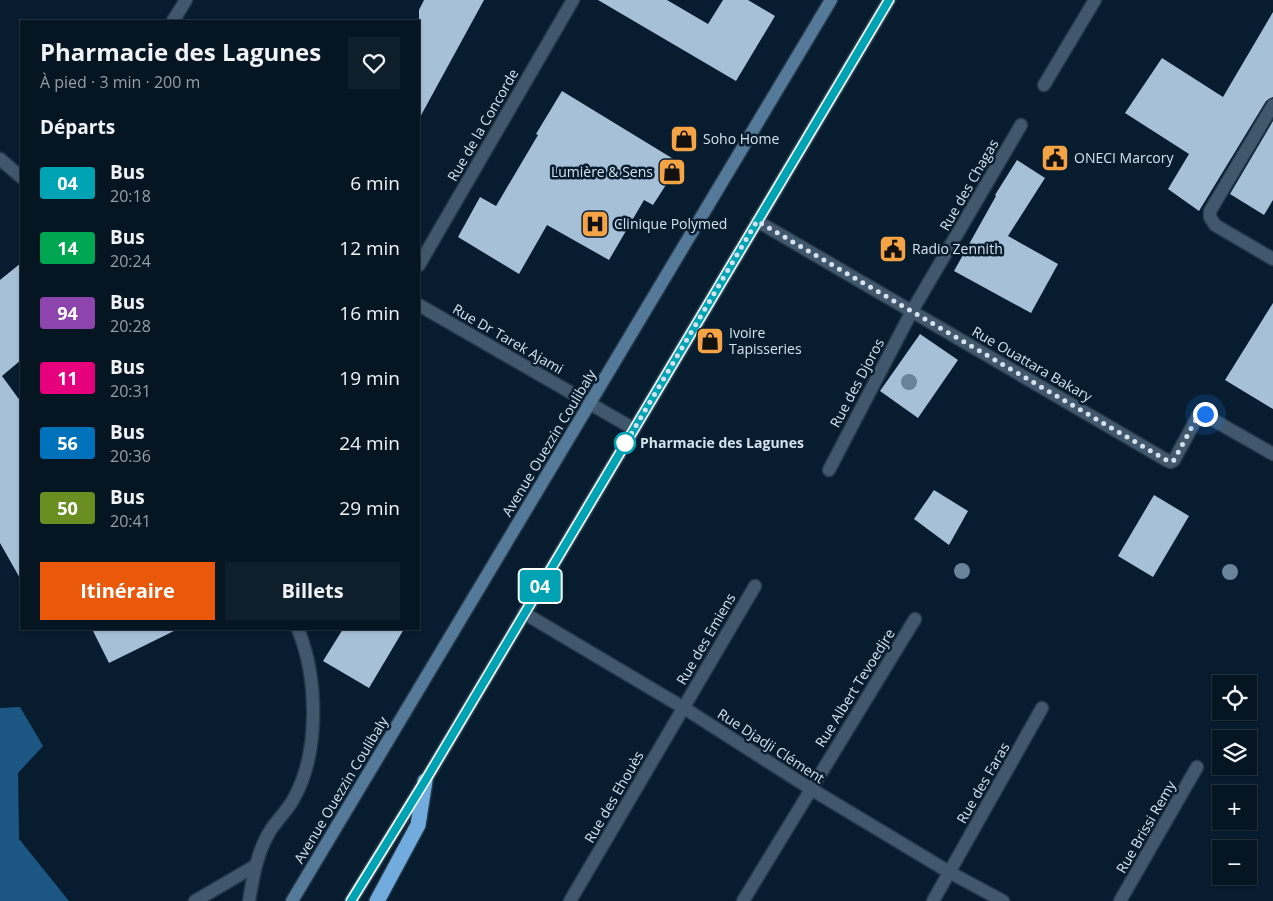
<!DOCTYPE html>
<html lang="fr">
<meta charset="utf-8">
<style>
body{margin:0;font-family:"Open Sans",sans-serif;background:#0e1e2a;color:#f1f3f6;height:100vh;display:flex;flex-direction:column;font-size:19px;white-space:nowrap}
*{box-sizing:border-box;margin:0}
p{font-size:16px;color:#979fa5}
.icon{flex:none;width:28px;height:28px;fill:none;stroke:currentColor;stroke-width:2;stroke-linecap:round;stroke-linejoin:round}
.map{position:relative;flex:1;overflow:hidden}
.drawer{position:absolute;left:20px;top:20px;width:400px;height:610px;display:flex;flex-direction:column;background:#051522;border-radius:0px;box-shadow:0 1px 4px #0004,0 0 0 1px #263440}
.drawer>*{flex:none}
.badge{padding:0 10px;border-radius:4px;font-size:18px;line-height:32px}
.fabs{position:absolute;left:1212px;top:675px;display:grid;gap:10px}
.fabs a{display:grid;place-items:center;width:45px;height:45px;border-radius:0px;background:#051522;box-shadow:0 1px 4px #0004,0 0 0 1px #263440;font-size:25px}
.you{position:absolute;width:25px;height:25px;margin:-12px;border:4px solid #fff;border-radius:50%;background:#1a73e8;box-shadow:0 0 0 8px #1a73e833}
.map>.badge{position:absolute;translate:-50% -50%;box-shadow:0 0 0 2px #fff}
h2{padding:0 20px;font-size:19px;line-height:45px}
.round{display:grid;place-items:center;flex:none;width:52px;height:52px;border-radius:0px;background:#0e1e2a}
.headline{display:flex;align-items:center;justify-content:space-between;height:85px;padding:0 20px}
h1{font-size:24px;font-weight:700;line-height:38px}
.action{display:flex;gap:10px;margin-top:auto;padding:10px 20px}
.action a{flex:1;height:58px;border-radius:0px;background:#ea580c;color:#fff;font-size:20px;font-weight:700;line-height:58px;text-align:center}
.action a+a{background:#0e1e2a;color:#f1f3f6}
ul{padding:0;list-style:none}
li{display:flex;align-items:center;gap:15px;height:65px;padding:0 20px}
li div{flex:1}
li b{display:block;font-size:19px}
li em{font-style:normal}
li .badge{min-width:55px;font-weight:700;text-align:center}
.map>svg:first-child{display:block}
.water{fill:#1c5784}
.building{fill:#a6c0d7}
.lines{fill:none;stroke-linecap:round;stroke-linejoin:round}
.lane-casing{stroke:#243849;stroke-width:15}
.street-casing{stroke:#243849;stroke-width:15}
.secondary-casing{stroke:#243849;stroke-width:15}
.highway-casing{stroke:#243849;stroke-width:18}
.lane{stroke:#41576b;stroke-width:12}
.street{stroke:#41576b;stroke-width:12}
.secondary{stroke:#557999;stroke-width:12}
.highway{stroke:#72acde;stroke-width:15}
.tree{fill:#69839b}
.line-casing{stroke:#fff;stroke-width:11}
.line{stroke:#00a3b4;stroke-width:8}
.walk{stroke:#d5e2ee;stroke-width:5;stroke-dasharray:0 9}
.stop-dot{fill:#fff;stroke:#00a3b4;stroke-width:2.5}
.labels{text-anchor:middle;stroke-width:5;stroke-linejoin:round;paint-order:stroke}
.street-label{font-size:14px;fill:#d5e2ee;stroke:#071c2e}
.poi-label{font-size:14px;fill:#d5e2ee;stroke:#071c2e;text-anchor:start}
.stop-label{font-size:14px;font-weight:bold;fill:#d5e2ee;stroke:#071c2e;text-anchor:start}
</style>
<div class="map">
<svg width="1273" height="901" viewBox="0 0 1273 901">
<rect width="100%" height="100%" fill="#071c2e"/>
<!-- water -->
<path class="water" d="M20,707L43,746L18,773L19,839L69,901H0V708Z"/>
<!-- building -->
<g class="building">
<path d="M424,0H484L419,119V10Z"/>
<path d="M598,0H667L708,24L723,0H748L775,16L736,81Z"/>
<path d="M1273,12V97L1266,101L1199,211L1168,189L1189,154L1125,113L1162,58L1223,97Z"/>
<path d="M562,91L680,163L653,205L644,200L609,260L547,225L519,274L458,237L480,197L496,206L538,135L536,134Z"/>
<path d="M1273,121V200L1264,215L1230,194Z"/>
<path d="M1017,160L1045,178L1008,236L1058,264L1031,313L954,271L996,196L995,195Z"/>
<path d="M21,263V360L2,376L21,402V580L0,543V280Z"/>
<path d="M1273,303V409L1225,380Z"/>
<path d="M920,334L958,360L918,418L880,391Z"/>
<path d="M934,490L968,511L949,545L914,519Z"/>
<path d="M1154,495L1189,516L1153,577L1118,556Z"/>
<path d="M92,629H178L109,663Z"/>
<path d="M343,629H404L369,688L323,661Z"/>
</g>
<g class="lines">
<!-- lane casing -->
<g class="lane-casing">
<path id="lane" d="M195,901L255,866"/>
</g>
<!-- street casing -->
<g class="street-casing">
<g id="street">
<path d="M173,21L186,0"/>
<path d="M1044,85L1095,0"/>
<path d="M1273,105L1210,211V217L1215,225L1273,259"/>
<path d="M0,159L21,177"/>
<path d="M757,221L1168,461L1171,462L1174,460L1198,416L1201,413L1273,454"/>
<path d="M419,265L573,0"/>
<path d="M419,305L634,429"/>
<path d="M829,470L912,311L1021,125"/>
<path d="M524,613L684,708L811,789L949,872L1003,901"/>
<path d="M249,901C253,877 257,852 270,831C276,821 286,812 293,800C320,753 318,679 298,629"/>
<path d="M570,901L755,586"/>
<path d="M743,901L915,619"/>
<path d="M933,901L1042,708"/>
<path d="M1120,901L1197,767"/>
</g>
</g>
<!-- secondary casing -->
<g class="secondary-casing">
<g id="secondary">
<path d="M292,901L831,0"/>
<path d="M351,901L425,781L889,0"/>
</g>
</g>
<!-- highway casing -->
<g class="highway-casing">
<path id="highway" d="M377,901L418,825L425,781"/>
</g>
<!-- lane -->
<use href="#lane" class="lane"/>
<!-- street -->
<use href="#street" class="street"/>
<!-- secondary -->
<use href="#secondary" class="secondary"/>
<!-- highway -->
<use href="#highway" class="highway"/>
</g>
<!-- trees -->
<g class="tree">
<circle cx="909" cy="382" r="8"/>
<circle cx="962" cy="571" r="8"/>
<circle cx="1230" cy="572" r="8"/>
</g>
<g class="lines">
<!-- line casing -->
<g class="line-casing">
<path id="line" d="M351,901L425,781L889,0"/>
</g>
<!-- line -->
<use href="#line" class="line"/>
<!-- walk -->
<path class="walk" d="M625,443L624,446L757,221L1168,461L1171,462L1174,460L1198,416L1201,413L1205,414"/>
</g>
<!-- icons -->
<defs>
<g id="shop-square" transform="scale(1.4375)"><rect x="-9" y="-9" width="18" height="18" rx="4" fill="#f5a345" stroke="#071c2e"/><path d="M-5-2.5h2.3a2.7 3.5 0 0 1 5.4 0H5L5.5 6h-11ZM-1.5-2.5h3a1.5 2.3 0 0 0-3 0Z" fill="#111"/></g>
<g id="civic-square" transform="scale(1.4375)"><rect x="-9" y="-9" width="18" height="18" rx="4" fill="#f5a345" stroke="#071c2e"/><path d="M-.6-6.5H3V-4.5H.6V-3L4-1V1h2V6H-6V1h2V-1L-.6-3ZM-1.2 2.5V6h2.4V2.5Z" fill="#111"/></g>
<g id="hospital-square" transform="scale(1.4375)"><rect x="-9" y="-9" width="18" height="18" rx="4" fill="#f5a345" stroke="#071c2e"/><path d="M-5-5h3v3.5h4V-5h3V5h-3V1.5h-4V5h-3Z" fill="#111"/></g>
</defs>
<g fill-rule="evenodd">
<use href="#shop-square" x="684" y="139"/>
<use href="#civic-square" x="1055" y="158"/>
<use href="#shop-square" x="672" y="172"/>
<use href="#hospital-square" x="595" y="224"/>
<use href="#civic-square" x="893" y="249"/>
<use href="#shop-square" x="710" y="341"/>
</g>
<!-- markers -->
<circle class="stop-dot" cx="625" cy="443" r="10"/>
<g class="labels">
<!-- street labels -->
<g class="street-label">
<text transform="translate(483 125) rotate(-60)" y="5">Rue de la Concorde</text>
<text transform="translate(969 185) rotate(-60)" y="5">Rue des Chagas</text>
<text transform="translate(508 339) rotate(30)" y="5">Rue Dr Tarek Ajami</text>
<text transform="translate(1032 364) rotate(30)" y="5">Rue Ouattara Bakary</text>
<text transform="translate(857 383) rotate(-62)" y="5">Rue des Djoros</text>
<text transform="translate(549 443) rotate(-59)" y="5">Avenue Ouezzin Coulibaly</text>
<text transform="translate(706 639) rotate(-60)" y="5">Rue des Emiens</text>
<text transform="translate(855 688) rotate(-58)" y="5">Rue Albert Tevoedjre</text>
<text transform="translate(771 746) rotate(33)" y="5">Rue Djadji Clément</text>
<text transform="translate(983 783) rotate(-60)" y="5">Rue des Faras</text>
<text transform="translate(341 790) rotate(-59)" y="5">Avenue Ouezzin Coulibaly</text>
<text transform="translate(614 797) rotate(-60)" y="5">Rue des Ehouès</text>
<text transform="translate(1146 827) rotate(-60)" y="5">Rue Brissi Remy</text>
</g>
<!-- poi labels -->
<g class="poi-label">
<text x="703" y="144">Soho Home</text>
<text x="1074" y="163">ONECI Marcory</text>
<text x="653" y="177" text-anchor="end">Lumière &amp; Sens</text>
<text x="614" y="229">Clinique Polymed</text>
<text x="912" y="254">Radio Zennith</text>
<text x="729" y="338">Ivoire<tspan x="729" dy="16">Tapisseries</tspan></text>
</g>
<!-- stop labels -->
<g class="stop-label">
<text x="640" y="448">Pharmacie des Lagunes</text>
</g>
</g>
</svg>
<div class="fabs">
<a><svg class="icon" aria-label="locate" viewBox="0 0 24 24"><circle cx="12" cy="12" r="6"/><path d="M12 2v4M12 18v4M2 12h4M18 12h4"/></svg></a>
<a><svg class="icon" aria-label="layers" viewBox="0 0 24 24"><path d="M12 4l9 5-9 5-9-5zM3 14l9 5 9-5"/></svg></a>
<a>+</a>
<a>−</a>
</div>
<div class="you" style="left:1205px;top:414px"></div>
<b class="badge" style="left:540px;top:586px;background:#00a3b4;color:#fff">04</b>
<section class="drawer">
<div class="headline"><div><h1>Pharmacie des Lagunes</h1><p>À pied · 3 min · 200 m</p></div><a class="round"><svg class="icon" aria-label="heart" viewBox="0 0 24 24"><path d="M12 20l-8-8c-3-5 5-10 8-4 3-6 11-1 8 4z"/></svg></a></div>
<h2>Départs</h2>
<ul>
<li><span class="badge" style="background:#00a3b4;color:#fff">04</span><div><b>Bus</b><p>20:18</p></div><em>6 min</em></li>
<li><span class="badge" style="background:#00a651;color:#fff">14</span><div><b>Bus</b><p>20:24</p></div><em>12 min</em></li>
<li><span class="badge" style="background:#8e44ad;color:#fff">94</span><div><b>Bus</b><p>20:28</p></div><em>16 min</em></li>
<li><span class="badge" style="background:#e6007e;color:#fff">11</span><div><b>Bus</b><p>20:31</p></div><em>19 min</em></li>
<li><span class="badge" style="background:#0072bc;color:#fff">56</span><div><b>Bus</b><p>20:36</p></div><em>24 min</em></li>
<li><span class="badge" style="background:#6b8e23;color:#fff">50</span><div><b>Bus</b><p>20:41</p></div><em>29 min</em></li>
</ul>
<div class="action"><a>Itinéraire</a><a>Billets</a></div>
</section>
</div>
